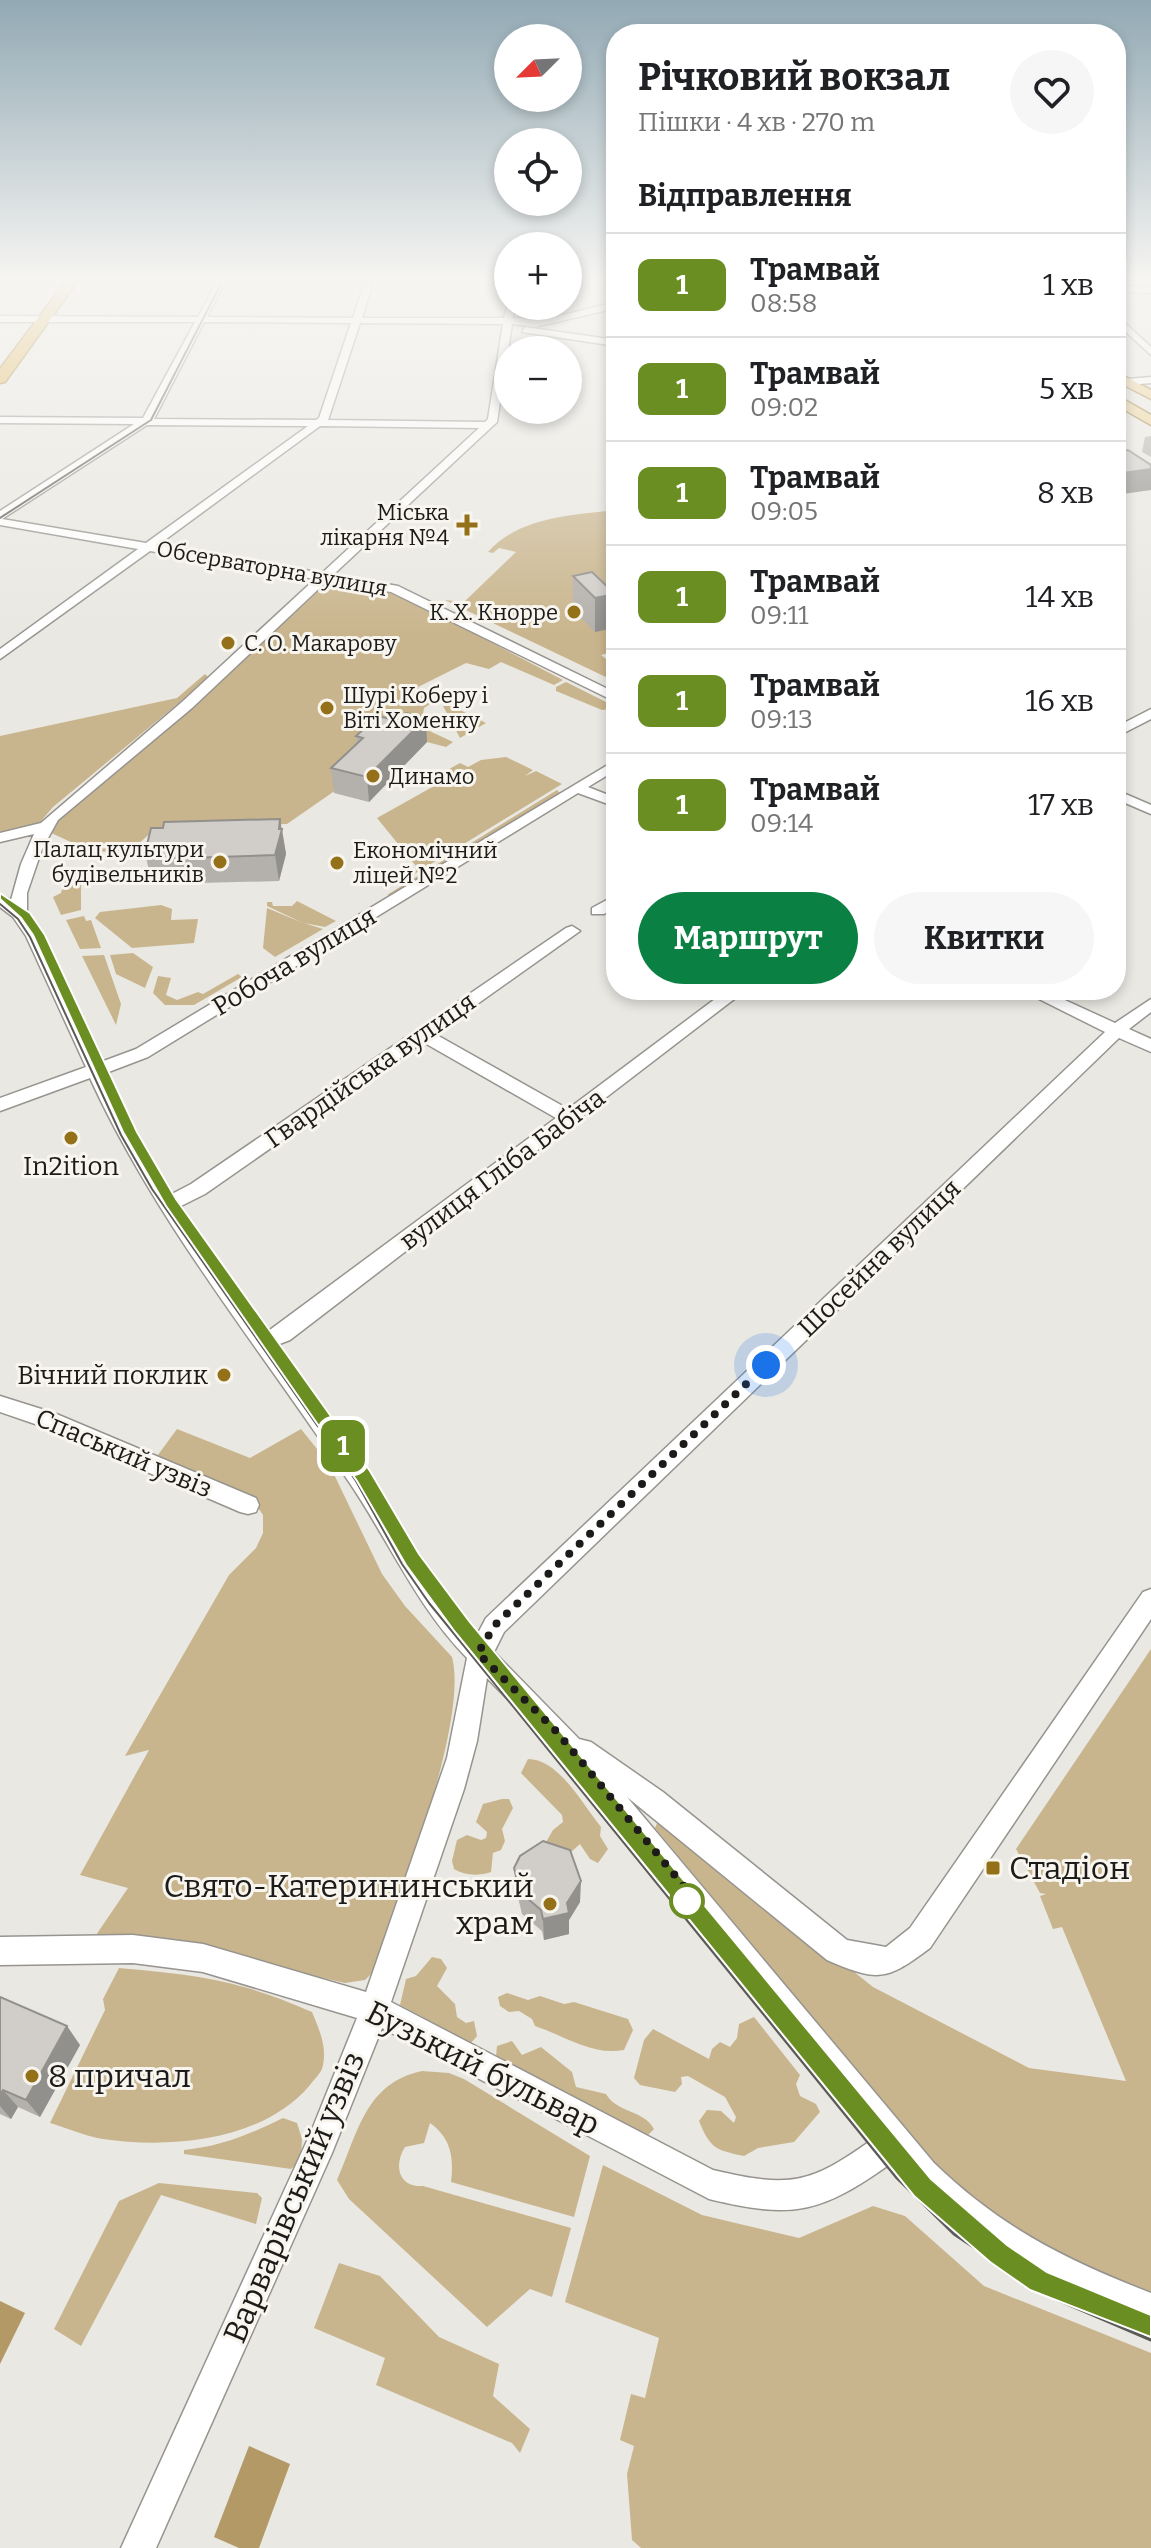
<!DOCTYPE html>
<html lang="uk">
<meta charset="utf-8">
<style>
body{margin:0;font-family:Bitter,serif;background:#f6f6f6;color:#202124;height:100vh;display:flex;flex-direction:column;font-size:30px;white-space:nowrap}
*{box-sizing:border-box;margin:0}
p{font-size:26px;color:#757577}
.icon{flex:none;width:44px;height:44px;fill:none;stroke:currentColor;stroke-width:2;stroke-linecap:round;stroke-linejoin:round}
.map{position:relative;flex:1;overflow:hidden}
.sheet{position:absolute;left:606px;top:24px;width:520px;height:976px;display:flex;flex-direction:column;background:#fff;border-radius:32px;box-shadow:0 4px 12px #0003}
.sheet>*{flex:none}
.badge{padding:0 16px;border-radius:12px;font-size:28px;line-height:52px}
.needle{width:52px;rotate:246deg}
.tools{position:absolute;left:494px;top:24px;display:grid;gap:16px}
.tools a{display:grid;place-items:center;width:88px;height:88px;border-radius:50%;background:#fff;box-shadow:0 4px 12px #0003;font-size:40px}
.you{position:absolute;width:40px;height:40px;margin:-20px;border:6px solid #fff;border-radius:50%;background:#1a73e8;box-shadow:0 0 0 12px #1a73e833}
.map>.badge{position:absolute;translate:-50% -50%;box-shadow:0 0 0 4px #fff}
h2{padding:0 32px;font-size:30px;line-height:72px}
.round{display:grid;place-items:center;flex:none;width:84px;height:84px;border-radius:42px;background:#f6f6f6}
.overview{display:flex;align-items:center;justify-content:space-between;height:136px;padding:0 32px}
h1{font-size:38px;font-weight:700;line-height:60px}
.primary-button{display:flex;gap:16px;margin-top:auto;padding:16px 32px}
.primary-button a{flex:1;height:92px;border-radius:48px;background:#0b8043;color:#fff;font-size:32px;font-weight:700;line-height:92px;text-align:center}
.primary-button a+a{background:#f6f6f6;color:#202124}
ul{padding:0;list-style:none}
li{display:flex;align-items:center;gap:24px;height:104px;padding:0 32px;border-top:2px solid #e0e0e0}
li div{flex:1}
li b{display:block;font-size:30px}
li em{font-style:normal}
li .badge{min-width:88px;font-weight:700;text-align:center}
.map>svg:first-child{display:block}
.green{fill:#c9b58d}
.water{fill:#b29966}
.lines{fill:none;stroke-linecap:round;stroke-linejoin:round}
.minor-casing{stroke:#97948f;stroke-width:3}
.major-casing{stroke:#9b7b34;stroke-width:3}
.highway-casing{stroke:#9b7b34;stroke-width:3}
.minor{fill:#fff;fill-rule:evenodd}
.major{fill:#eccf8e;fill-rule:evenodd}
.highway{fill:#dfaf43;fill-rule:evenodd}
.tram-far1{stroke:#5c5b58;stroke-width:2}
.tram{stroke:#5c5b58;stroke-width:3}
.wall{fill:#b4b1ad}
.shaded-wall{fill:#92908d}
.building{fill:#d1cec9;stroke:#92908d;stroke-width:2}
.line{fill:#6b8e23;stroke:#fff;stroke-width:2}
.walk{stroke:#1c1b19;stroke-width:8;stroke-dasharray:0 14.4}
.poi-dot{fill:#947018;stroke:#f8f5ef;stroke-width:3}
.stop-dot{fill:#fff;stroke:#6b8e23;stroke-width:4}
.labels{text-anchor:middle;stroke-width:6;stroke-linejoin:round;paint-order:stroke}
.far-poi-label{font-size:22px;fill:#1c1b19;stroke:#f8f5ef;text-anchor:start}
.far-street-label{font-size:22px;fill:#1c1b19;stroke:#f8f5ef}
.street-label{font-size:26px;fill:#1c1b19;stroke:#f8f5ef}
.poi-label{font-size:26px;fill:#1c1b19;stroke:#f8f5ef}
.near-poi-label{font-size:32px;fill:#1c1b19;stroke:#f8f5ef;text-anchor:start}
.near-street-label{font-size:32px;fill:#1c1b19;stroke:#f8f5ef}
</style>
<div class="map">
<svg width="1151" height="2548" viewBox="0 0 1151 2548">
<rect width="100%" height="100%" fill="#eae8e2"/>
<!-- green -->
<g class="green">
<path d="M616,510V651L601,655L616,667V678L612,680L445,600L464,602L516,552L499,548L493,553L488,552C519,517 572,515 616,510Z"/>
<path d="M335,582L395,592L563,680L554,685L501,662L489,669L466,663L418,687L433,702L424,708L421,727L453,742L446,747L427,742L336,790L287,824L154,830L136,846V850L96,852L97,849L131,846H93L86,858L69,860L73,843L49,832L58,821L191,709L319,588Z"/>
<path d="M205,674L208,677L187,696L53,807L35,828L0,835V736L177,698Z"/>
<path d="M566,682L616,707V708L602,710L556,691V687Z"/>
<path d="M443,706H452L486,723L460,738Z"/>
<path d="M506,757L533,770L525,776L536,771L562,784L403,881L385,885L384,877L407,876L416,871V866L377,818L443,781L435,777L460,763L468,767L481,760Z"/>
<path d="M557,790L560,793L392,896L387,895Z"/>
<path d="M65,880H81V910L61,915L53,897L61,893Z"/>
<path d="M297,901L336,921L325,927L304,923L323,929L275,957L263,948L267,908L303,923L267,906V902H272L273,906H292Z"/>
<path d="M161,905L172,909L171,920L198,919L194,943L132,948L95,918L100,912Z"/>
<path d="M84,916L86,921L91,920L101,948L80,949L66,920Z"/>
<path d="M133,953L153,967L145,988L116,974L110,955Z"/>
<path d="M104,955L121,1004L116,1025L82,956Z"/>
<path d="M238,974L242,977L194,1005H165L153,993L158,976L171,978L166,995L177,1000L198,992L203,994Z"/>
<path d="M177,1429L250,1458L301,1429L329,1464L382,1574L405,1606L452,1657C469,1722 398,1900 376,1969L365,1980L345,1983L207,1951L94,1938L128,1888L80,1875L149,1750L125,1756L229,1575L256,1548L263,1533V1515L254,1502L155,1459Z"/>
<path d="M1151,1649V2294L1083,2269L973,2210L655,1828L658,1821H665L873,1987L1029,2068L1126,2081L1062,1927L1053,1929L1040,1896L1046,1894L1040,1893L1016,1849Z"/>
<path d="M528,1759C559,1759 583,1805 601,1827L600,1836L608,1849L598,1863L590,1859L580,1844L562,1860L545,1844L553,1830L563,1822L562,1815L521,1773Z"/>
<path d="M502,1799H509L513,1808L502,1829L505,1841L501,1850L493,1853L491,1872C479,1876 465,1876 454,1869L452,1861L457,1840L467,1835L481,1840L486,1838L487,1832L476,1822L483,1804Z"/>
<path d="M432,1957L441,1959L447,1968L437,1986L455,2004L457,2017L466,2023L474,2021L477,2036L471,2043L400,2005L406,1979L416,1976Z"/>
<path d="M119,1968C197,1975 240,1980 312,2012C319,2029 327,2046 323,2065C322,2073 314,2079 310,2085C263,2141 171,2149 103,2139C85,2136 67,2128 50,2123L105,2010L103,1999Z"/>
<path d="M507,1993L528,2000L540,1996L564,2004L574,2002L628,2019L633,2030L624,2050C592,2056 565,2036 535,2026L532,2019L519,2011L509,2012L500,2006L498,1997Z"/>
<path d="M754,2017L800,2075L796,2084L800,2096L816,2104L820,2112L794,2142L758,2148L744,2156C715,2150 710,2148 699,2121L707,2110L721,2111L734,2123L736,2117L725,2097L688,2076L681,2077L682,2084L675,2092L640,2085L634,2078L644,2040L653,2029L709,2059L712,2049L720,2042L730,2047L737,2038L739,2024Z"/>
<path d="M512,2041L522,2055L541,2047L572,2072L576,2087L606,2094C617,2113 644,2110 654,2129L648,2135L496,2056L497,2046Z"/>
<path d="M422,2071L449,2073L464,2079L590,2156L574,2217L451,2182C454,2157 451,2138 430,2123L424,2143L405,2147C393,2166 399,2188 423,2186L571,2228L552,2297L530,2289L487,2327L349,2199L337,2180C358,2133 365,2083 422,2071Z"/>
<path d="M283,2118L297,2123L302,2139L301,2160L291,2169L184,2154V2150C219,2147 251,2134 283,2118Z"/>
<path d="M603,2165L702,2215L799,2238L873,2206L905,2216L984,2286L1151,2353V2548H641L632,2540L627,2474L634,2446L620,2440L631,2394L645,2398L659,2338L565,2302Z"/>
<path d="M159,2183L257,2193L262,2198L256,2224L161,2195L81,2346L54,2329L119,2201Z"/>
<path d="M339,2263L380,2276L439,2337L499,2364L493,2396L530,2429L520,2453L512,2443L376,2385L385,2358L314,2328Z"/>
</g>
<!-- water -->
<g class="water">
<path d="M0,2301L25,2313L0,2364Z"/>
<path d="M249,2446L290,2464L259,2548H239L214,2537Z"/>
</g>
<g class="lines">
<!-- minor casing -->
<g class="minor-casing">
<g id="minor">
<path d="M219,278H227L207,317L353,318L366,278H374L362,318H504L508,304L514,306L513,318L547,319L616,302V308L535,327L512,324L497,422L333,575L398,586L616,693V702L391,592L327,581L192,708L58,820L42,849L27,893V914L42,936L101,1062L136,1049L616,760V770L588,787L616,798V807L578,793L148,1057L106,1073L134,1134L170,1195L191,1184L566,928L572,926L580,931L435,1034L568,1109L727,990H746L290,1340L277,1345L367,1472L417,1556L477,1635L486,1618L1105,1032L1021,990H1043L1115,1023L1151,999V1012L1129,1029L1151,1039V1052L1119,1038L504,1632L494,1652L579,1739L591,1742L663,1792L847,1940L886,1947L910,1928L1143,1592L1151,1589V1619L930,1948C886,1981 878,1982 827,1960L627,1797L934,2163C1000,2227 1066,2260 1151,2293V2325C1048,2285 967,2246 893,2162C821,2213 795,2220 709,2199L382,2028L332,2153L156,2548H121L311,2132L357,2018L203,1972L133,1963L0,1965V1937L133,1935L203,1944L366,1992L447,1758L467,1658C417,1607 389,1541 349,1482C260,1348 157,1224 90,1078L0,1111V1098L86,1067L26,936L13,917L0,907V895L11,900L21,864L34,834L0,842V833L41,823L182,702L315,579L150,551L0,659V649L138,549L0,525V511L134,424L0,423V417L143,418L195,322H0V316L198,317ZM204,322L351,323L319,418L316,420L154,419ZM360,323L503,324L488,419L485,422L328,420ZM147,425L308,426L146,543L2,519ZM320,426L479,428L322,573L158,545ZM423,1042L556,1118L267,1332L179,1207L205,1194ZM487,1678L548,1740L873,2139C809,2185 790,2188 713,2170L391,2002L464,1789L477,1741Z"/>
<path d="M1116,286L1151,287V293L1116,292Z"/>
<path d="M1116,315L1151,347V355L1116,323Z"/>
<path d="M525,327L616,340V346L522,332Z"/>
<path d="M1151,377V383L1116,386V380Z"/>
<path d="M1151,709V719L1116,737V727Z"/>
<path d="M1116,790L1151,805V814L1116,799Z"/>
<path d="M616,895V907L604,914H592V908Z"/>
<path d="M0,1396L54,1413L256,1498L259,1505L256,1512L248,1514L240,1512L38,1425L0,1412Z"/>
</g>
</g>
<!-- major casing -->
<g class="major-casing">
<g id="major">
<path d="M1116,372L1151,390V399L1116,381Z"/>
<path d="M1116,395L1151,415V425L1116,405Z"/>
</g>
</g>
<!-- highway casing -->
<g class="highway-casing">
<path id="highway" d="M68,278H80L5,382L0,383V369Z"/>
</g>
<!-- minor -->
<use href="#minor" class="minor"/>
<!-- major -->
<use href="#major" class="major"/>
<!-- highway -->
<use href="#highway" class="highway"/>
<!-- tram-far1 -->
<g class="tram-far1">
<path d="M0,518L151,420L224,278"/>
<path d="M0,904L18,919L30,937L121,1135L152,1189L356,1481L402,1564L429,1603L685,1918"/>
<path d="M414,1562L500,1673"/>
</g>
<!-- tram -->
<g class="tram">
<path d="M684,1916L897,2178L954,2234L1044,2294L1151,2340"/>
<path d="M846,2097C896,2158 947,2225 1015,2267C1057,2293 1105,2307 1151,2324"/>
</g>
</g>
<!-- wall -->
<g class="wall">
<path d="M1151,436V457L1142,452L1145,437Z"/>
<path d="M573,576L615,594L614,628L595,632L573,610Z"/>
<path d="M356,736L427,742L369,802L334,793L331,768L357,744Z"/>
<path d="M282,829L286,854L279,881L161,884L160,878L151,879L145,853Z"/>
<path d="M514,1868L580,1902L569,1920V1934L544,1940L542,1931L522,1914L516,1889Z"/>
<path d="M0,1997L80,2045L40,2117L18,2107L11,2119L0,2114Z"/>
</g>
<!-- shaded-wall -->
<g class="shaded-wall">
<path d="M1151,469V490L1116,495V474Z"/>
<path d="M615,594L614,628L595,632V598Z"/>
<path d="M426,718L427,742L369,802L367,777Z"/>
<path d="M280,819L286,854L279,881L275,855Z"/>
<path d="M581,1881L580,1902L569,1920V1934L544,1940L543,1919L567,1903Z"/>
<path d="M67,2026L80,2045L40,2117L26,2100Z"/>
<path d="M3,2090L18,2107L11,2119L0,2106V2095Z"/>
</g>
<!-- building -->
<g class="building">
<path d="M1128,450L1151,465V469L1116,474V452Z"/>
<path d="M592,572L615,594L595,598L573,576Z"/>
<path d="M406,713L426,718L367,777L331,768L363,738L356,736L378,716L398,721Z"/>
<path d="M280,819L279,829H282L275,855L156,859L157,853H145L151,828H163L164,822Z"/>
<path d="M543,1841L570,1850L581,1881L567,1903L569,1913L543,1919L541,1910L521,1893L514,1868L520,1856Z"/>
<path d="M0,1997L67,2026L26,2100L3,2090L0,2095Z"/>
</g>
<!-- sky -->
<linearGradient id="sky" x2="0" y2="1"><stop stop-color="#92a9b4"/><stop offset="0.44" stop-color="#f6f5f2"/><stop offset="1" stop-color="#f6f5f2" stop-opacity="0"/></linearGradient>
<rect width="1151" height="634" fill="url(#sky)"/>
<!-- line -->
<path class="line" d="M0,893L30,913L45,935L137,1132L176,1199L370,1471L419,1554L469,1621L931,2179L1007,2245L1047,2272L1151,2315V2337L1030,2290L990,2262L914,2196L455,1632L406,1565L357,1481L166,1206L123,1132L33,935L21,918L0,899Z"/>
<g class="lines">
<!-- walk -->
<path class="walk" d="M687,1901H696L557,1732L478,1653L495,1625L766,1365"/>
</g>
<!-- markers -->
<g class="poi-dot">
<path d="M463 513h8v8h8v8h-8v8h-8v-8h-8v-8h8z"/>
<circle cx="574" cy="612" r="8"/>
<circle cx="228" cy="643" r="8"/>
<circle cx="327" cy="708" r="8"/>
<circle cx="373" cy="776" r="8"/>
<circle cx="220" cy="862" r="8"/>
<circle cx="337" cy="863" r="8"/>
<circle cx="71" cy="1138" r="8"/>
<circle cx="224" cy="1375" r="8"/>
<rect x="985" y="1860" width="16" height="16" rx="4"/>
<circle cx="550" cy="1904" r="8"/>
<circle cx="32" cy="2076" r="8"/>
</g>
<circle class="stop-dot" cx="687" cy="1901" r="16"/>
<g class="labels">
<!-- far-poi labels -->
<g class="far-poi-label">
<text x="449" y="520" text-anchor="end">Міська<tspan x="449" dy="25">лікарня №4</tspan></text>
<text x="558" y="620" text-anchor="end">К. Х. Кнорре</text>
<text x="244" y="651">С. О. Макарову</text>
<text x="343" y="703">Шурі Коберу і<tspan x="343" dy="25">Віті Хоменку</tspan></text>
<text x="389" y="784">Динамо</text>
<text x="204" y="857" text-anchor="end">Палац культури<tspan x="204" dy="25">будівельників</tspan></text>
<text x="353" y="858">Економічний<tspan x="353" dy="25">ліцей №2</tspan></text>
</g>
<!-- far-street labels -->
<g class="far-street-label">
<text transform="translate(272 568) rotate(10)" y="8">Обсерваторна вулиця</text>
</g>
<!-- street labels -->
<g class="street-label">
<text transform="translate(294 961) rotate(-31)" y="9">Робоча вулиця</text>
<text transform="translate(370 1070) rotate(-35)" y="9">Гвардійська вулиця</text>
<text transform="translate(502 1169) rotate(-37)" y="9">вулиця Гліба Бабіча</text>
<text transform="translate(879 1258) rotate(-44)" y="9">Шосейна вулиця</text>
<text transform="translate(124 1453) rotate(23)" y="9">Спаський узвіз</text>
</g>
<!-- poi labels -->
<g class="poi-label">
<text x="71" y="1175">In2ition</text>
<text x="208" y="1384" text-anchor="end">Вічний поклик</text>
</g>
<!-- near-poi labels -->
<g class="near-poi-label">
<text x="1009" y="1879">Стадіон</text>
<text x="534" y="1897" text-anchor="end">Свято-Катерининський<tspan x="534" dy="37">храм</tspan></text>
<text x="48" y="2087">8 причал</text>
</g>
<!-- near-street labels -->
<g class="near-street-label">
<text transform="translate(483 2068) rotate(27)" y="11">Бузький бульвар</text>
<text transform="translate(294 2197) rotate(-67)" y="11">Варварівський узвіз</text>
</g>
</g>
</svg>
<div class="tools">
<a><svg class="needle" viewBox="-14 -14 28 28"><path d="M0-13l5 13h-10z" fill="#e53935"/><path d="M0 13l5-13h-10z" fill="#757577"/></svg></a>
<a><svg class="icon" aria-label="locate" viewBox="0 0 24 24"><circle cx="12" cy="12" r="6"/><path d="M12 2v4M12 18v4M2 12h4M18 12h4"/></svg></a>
<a>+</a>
<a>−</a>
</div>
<div class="you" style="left:766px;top:1365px"></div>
<b class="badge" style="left:343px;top:1446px;background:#6b8e23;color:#fff">1</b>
<section class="sheet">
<div class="overview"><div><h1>Річковий вокзал</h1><p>Пішки · 4 хв · 270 m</p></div><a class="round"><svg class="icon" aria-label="heart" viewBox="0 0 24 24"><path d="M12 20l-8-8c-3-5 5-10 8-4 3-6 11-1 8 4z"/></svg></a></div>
<h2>Відправлення</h2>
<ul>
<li><span class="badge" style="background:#6b8e23;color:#fff">1</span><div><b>Трамвай</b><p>08:58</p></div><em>1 хв</em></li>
<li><span class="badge" style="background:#6b8e23;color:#fff">1</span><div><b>Трамвай</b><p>09:02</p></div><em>5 хв</em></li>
<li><span class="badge" style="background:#6b8e23;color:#fff">1</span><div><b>Трамвай</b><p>09:05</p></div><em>8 хв</em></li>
<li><span class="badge" style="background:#6b8e23;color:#fff">1</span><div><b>Трамвай</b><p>09:11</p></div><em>14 хв</em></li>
<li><span class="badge" style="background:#6b8e23;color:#fff">1</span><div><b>Трамвай</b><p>09:13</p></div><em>16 хв</em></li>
<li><span class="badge" style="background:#6b8e23;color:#fff">1</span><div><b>Трамвай</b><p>09:14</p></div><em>17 хв</em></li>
</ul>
<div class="primary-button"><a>Маршрут</a><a>Квитки</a></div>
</section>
</div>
